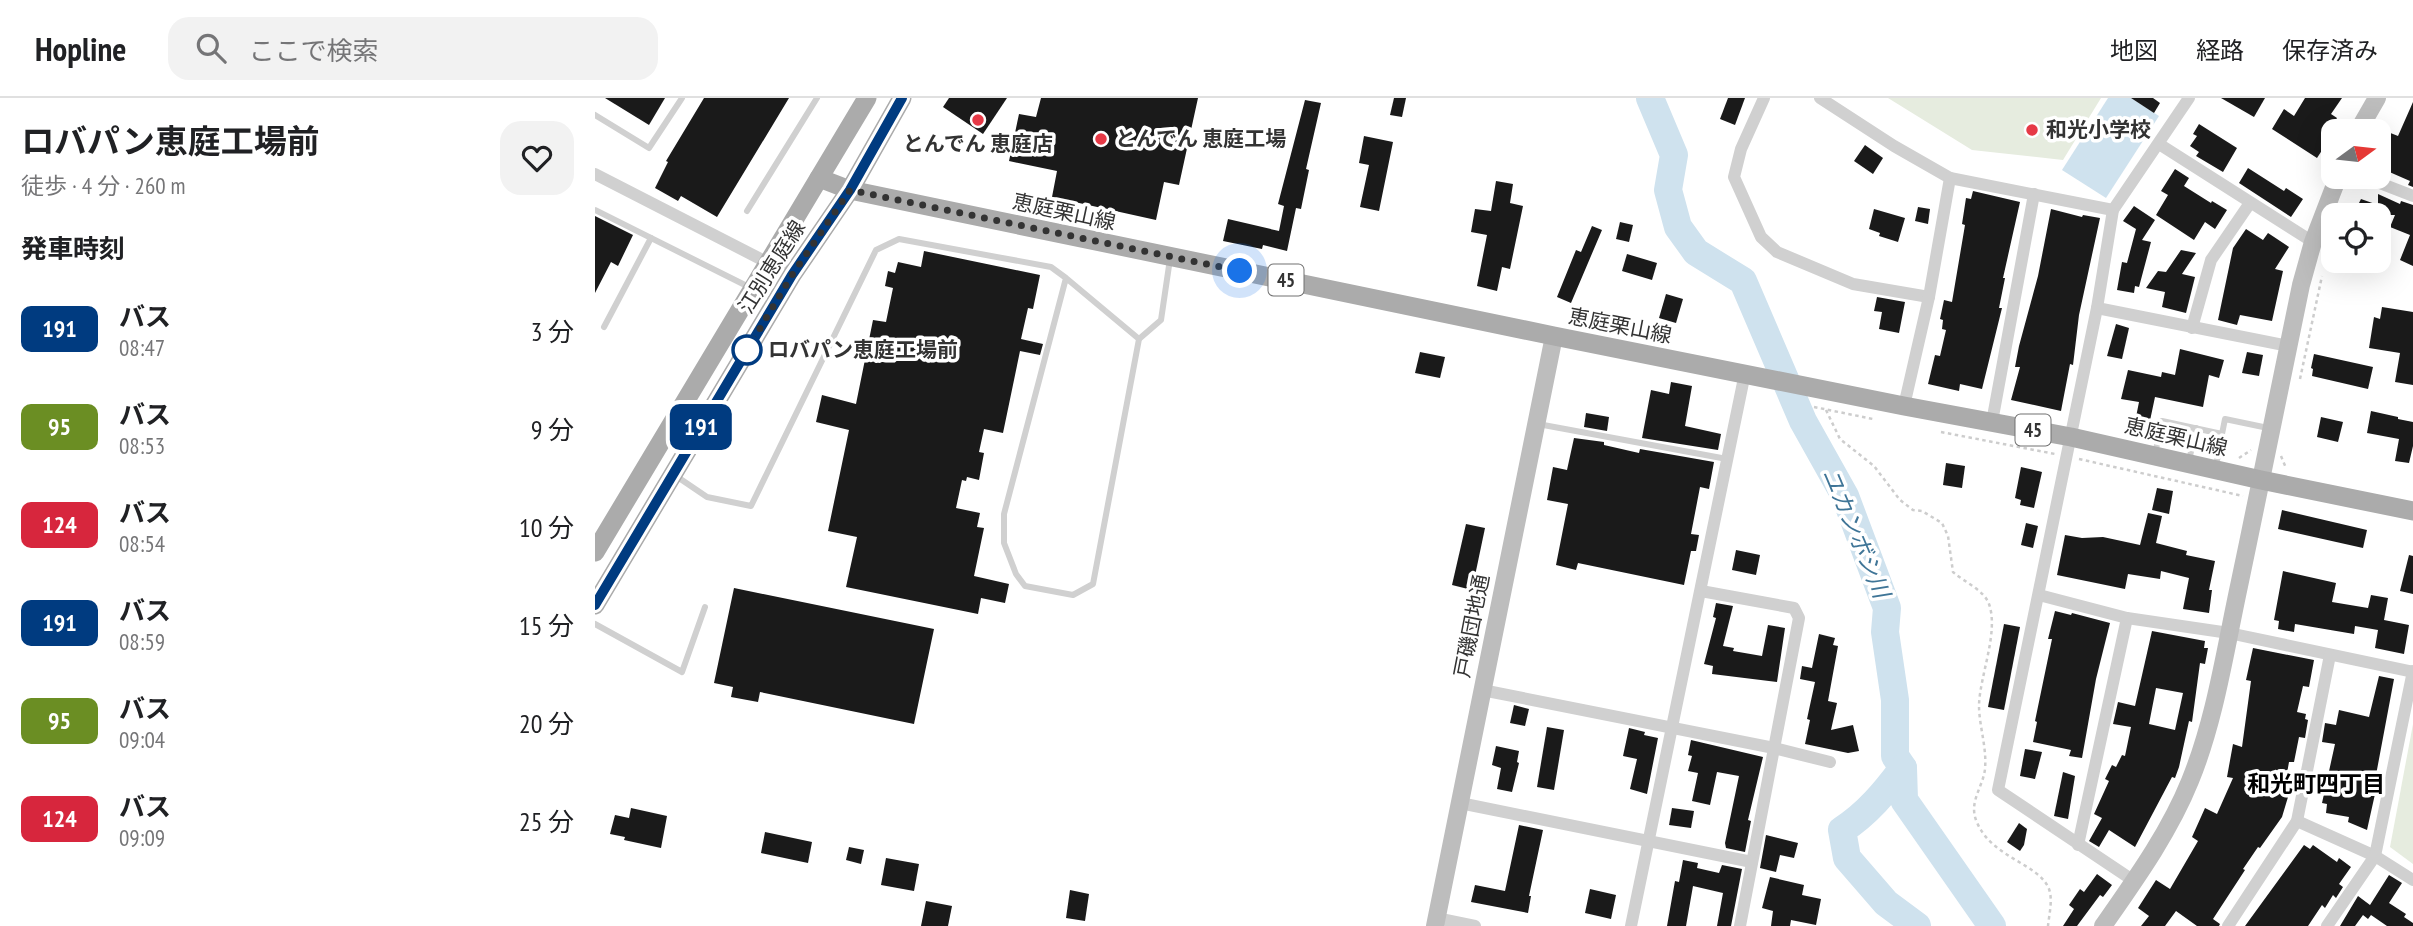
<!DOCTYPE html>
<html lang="ja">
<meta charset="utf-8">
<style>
body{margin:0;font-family:"PT Sans Narrow","Noto Sans JP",sans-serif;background:#f2f2f2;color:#202124;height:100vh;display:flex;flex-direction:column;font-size:26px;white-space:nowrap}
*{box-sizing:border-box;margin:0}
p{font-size:23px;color:#757577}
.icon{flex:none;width:38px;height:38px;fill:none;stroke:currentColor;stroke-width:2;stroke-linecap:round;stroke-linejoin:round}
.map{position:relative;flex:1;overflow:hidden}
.side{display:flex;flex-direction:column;background:#fff;width:595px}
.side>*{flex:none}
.badge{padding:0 14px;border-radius:10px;font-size:24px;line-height:46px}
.needle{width:46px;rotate:75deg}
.buttons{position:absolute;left:1726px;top:21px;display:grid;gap:14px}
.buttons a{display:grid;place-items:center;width:70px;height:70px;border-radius:14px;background:#fff;box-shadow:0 7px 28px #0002;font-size:35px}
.you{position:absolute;width:35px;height:35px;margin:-18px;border:5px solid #fff;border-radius:50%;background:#1a73e8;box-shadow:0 0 0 10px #1a73e833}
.map>.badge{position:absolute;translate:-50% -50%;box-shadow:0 0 0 4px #fff}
h2{padding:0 21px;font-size:26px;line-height:63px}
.round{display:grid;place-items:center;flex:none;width:74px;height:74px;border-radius:21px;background:#f2f2f2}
.overview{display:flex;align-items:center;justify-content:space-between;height:119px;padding:0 21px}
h1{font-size:33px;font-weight:700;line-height:52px}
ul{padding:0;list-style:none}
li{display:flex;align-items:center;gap:21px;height:98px;padding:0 21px}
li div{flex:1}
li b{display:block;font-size:26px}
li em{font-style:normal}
li .badge{min-width:77px;font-weight:700;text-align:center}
header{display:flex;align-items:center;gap:42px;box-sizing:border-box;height:98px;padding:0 35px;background:#fff;border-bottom:2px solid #e0e0e0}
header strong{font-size:33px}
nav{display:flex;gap:38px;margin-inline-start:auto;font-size:24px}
.search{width:490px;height:63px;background:#f2f2f2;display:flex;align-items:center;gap:18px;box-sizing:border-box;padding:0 24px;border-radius:21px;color:#757577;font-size:26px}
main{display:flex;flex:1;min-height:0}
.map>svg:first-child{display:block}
.green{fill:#e6ecdf}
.water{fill:#cfe2ee}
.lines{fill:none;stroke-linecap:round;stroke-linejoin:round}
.river{stroke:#cfe2ee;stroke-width:28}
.building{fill:#1a1a1a;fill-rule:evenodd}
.path{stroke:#cdcdcd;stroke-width:2.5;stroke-dasharray:3.5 3.5;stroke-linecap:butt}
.lane{stroke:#d0d0d0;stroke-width:6}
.street{stroke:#d0d0d0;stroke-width:12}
.secondary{stroke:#bdbdbd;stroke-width:18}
.primary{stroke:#ababab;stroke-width:19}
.line-casing{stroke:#fff;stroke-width:16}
.line{stroke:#003b80;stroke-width:10}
.walk{stroke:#333;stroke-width:7;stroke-dasharray:0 12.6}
.poi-dot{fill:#e63946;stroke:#fff;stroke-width:2.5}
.stop-dot{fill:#fff;stroke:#003b80;stroke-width:3.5}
.labels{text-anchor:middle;stroke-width:7;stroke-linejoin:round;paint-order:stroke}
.shield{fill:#fff;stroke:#707070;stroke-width:2}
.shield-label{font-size:19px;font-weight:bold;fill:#333}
.poi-label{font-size:21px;font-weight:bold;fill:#333;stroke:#fff;text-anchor:start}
.street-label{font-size:21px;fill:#333;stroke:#fff}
.stop-label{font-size:21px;font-weight:bold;fill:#333;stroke:#fff;text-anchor:start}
.water-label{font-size:23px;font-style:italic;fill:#3f7597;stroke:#fff}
.neighbourhood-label{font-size:23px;font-weight:bold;fill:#000;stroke:#fff}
</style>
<header>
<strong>Hopline</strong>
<div class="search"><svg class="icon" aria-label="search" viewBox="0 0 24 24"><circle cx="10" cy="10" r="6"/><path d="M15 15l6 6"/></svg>ここで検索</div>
<nav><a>地図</a><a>経路</a><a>保存済み</a></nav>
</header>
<main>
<section class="side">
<div class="overview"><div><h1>ロバパン恵庭工場前</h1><p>徒歩 · 4 分 · 260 m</p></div><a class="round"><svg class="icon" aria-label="heart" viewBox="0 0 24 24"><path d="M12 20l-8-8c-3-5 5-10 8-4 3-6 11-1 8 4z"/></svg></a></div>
<h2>発車時刻</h2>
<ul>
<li><span class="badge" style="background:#003b80;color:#fff">191</span><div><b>バス</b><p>08:47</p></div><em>3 分</em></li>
<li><span class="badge" style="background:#6b8e23;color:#fff">95</span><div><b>バス</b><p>08:53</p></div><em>9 分</em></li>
<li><span class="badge" style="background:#d7263d;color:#fff">124</span><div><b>バス</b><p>08:54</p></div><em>10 分</em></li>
<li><span class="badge" style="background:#003b80;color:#fff">191</span><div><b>バス</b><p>08:59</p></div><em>15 分</em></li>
<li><span class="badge" style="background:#6b8e23;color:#fff">95</span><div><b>バス</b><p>09:04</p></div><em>20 分</em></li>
<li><span class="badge" style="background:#d7263d;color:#fff">124</span><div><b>バス</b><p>09:09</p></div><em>25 分</em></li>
</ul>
</section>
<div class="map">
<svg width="1818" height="828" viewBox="0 0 1818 828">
<rect width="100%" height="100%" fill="#fff"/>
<!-- green -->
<g class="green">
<path d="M1293,0H1506L1468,62L1377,52Z"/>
<path d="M1818,626V766L1795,749Z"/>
</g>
<!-- water -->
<path class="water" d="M1513,0H1536L1564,18L1511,100L1467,72Z"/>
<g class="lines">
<!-- river -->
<g class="river">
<path d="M1055,0L1079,57L1073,92L1083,129L1101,154L1148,183L1208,323L1250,398L1292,510L1290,534L1300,602V658L1308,670C1291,693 1272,716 1247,732L1252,760L1291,805L1322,828"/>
<path d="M1308,670L1309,702L1397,828"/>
</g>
</g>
<!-- building -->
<g class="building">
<path d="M10,0H70L54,27Z"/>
<path d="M109,0H194L122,119L86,98L83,103L60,90L73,64L71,63Z"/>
<path d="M354,0H412L388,36L348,9Z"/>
<path d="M446,0H603L584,87L569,84L561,122L457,99L462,73L414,63L424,16L441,19Z"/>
<path d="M799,0H811L807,19L795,17Z"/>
<path d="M1133,0H1150L1140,27L1125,21Z"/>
<path d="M1536,0H1558L1565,5L1559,15Z"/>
<path d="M1626,0H1670L1659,19Z"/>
<path d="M1710,0H1747L1736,16L1742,20L1731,38L1735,40L1722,60L1677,31L1689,11L1699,18Z"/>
<path d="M710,2L726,5L711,71L714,72L706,111L701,110L692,153L668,147L667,151L628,143L633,121L684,133L689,108L683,106Z"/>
<path d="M1818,4V89L1813,87L1815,83L1783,69V58L1793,34L1803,38Z"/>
<path d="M1604,26L1642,50L1628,74L1601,58L1604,54L1595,48L1602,38L1598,36Z"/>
<path d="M769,38L798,44L784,113L765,109L774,67L764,65Z"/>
<path d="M1270,47L1288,60L1278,76L1259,63Z"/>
<path d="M1653,70L1689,93L1691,90L1708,101L1696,119L1644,85Z"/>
<path d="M1580,71L1594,80L1589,88L1616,105L1617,103L1632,112L1620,131L1610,124L1599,142L1561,117L1573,97L1566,93Z"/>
<path d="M901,83L918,86L915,105L928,108L915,171L907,169L902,193L882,188L892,137L876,134L880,111L896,113Z"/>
<path d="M1378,93L1425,104L1408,180H1410L1404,210H1407L1387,291L1365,286L1364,293L1333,286L1340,257L1345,258L1351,232L1347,231L1348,222L1345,221L1349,202L1357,204L1370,127L1367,126L1371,100L1376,101Z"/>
<path d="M1783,96L1805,106L1806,103L1818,107V168L1805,162L1815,137L1795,129L1800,117H1758L1766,101L1783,107Z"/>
<path d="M1539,108L1560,122L1547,142L1556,144L1544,189L1540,188L1539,195L1522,192L1527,164L1532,165L1541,131L1528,123Z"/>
<path d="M1323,109L1335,111L1333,126L1320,123Z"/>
<path d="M1279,111L1310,120L1303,144L1284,138L1285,135L1274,131Z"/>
<path d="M1456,111L1487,119L1488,117L1505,120L1484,217L1478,267L1475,266L1466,313L1416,302L1425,269H1420L1424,248L1443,178Z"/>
<path d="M0,118L38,137L23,168L16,164L0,195Z"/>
<path d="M1025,124L1038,127L1034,144L1021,141Z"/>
<path d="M997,128L1007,132L976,205L962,199L981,152L986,154Z"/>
<path d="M1651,131L1668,142L1673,135L1694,149L1680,171L1688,173L1677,223L1645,217L1642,227L1623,222L1638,150Z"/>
<path d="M1586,152L1601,155L1587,176L1600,179L1591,215L1567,209L1570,194L1551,190L1563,173L1571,174Z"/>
<path d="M329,153L445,177L438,211L433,210L426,241L448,246L445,257L425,253L408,335L389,331L384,354L389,355L384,382L372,379L371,383L367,382L361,410L385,415L382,429L389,430L379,478L414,486L410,505L386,500L383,516L251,489L262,439L233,433L254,332L221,324L227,297L261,306L278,222L291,224L298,190L290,188L293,173L300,175L303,164L326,169Z"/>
<path d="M1032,156L1062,165L1057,182L1027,173Z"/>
<path d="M1071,196L1088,201L1081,225L1064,220Z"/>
<path d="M1282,199L1310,204L1304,235L1284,231L1287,214L1279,213Z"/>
<path d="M1787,209L1818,214V287L1800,284L1805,255L1774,250L1779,219L1785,221Z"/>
<path d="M1521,226L1534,230L1527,261L1512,258Z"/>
<path d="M1585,251L1629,262L1624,280L1614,277L1608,309L1560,299L1553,332L1539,329L1544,304L1526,301L1533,272L1566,279L1567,274L1580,277Z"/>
<path d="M825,254L850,259L845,280L820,275Z"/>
<path d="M1652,254L1668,257L1664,278L1647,275Z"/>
<path d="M1719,256L1778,269L1773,291L1717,278L1718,271L1716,270Z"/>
<path d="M1076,284L1097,288L1090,328L1126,336L1123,352L1047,340L1056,292L1074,296Z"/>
<path d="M1776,313L1803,319V321L1818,324V348L1814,365L1800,363L1804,341L1772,335Z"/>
<path d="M991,315L1014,319L1012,333L989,329Z"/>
<path d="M1726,319L1748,324L1743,344L1722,339Z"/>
<path d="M979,340L1009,344V347L1044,355L1045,351L1119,364L1114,391L1105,389L1096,436L1104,437L1101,453H1096L1089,487L983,465L981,472L961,467L973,406L952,402L958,369L972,372Z"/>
<path d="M1351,365L1370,368L1367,390L1348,387Z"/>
<path d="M1426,369L1447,374L1439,410L1425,407L1426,402L1420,400Z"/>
<path d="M1562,390L1578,393L1574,416L1557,412Z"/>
<path d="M1687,412L1772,432L1768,450L1683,431Z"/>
<path d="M1553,415L1567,418L1561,445L1592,453L1591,457L1620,463L1614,492H1617L1614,515L1588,511L1594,480L1566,473L1565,481L1533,476L1530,491L1462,477L1470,437L1487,440L1508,439L1545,447Z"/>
<path d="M1431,425L1443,428L1438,450L1426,447Z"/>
<path d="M871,426L890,430L877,492L857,487Z"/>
<path d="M1141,452L1165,457L1161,477L1137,472Z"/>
<path d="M1814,457L1818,458V496L1805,493Z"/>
<path d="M1688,473L1741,485L1737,504L1773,510L1776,497L1793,500L1789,522L1814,527L1809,556L1780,550L1783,532L1760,528L1759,536L1700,526L1699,534L1683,531L1684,523L1679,522Z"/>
<path d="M139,490L339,531L319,626L165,594L163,604L136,599L138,589L119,585Z"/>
<path d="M1121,505L1138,508L1128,548L1139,550L1138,553L1167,558L1173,527L1190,530L1182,584L1117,576L1118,568L1109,566L1121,520L1118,519Z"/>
<path d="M1460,513L1476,517L1477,515L1515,525L1501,581L1487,660L1474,658L1476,652L1438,644L1442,624L1440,623L1457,541H1453Z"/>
<path d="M1409,526L1425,529L1409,612L1393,609Z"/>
<path d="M1557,533L1610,543L1609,550H1613L1610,566L1605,565L1597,624L1594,623L1584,669L1580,680L1577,679L1540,749L1514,732L1504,749L1494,743L1507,720L1499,716L1514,683L1510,681L1517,667L1521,669L1527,657L1530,658L1536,629L1518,626L1523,604L1540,608ZM1561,590L1588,595L1580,632L1554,626Z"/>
<path d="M1224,536L1240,540L1238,547L1243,548L1233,603L1242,605L1236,632L1258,627L1264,653L1253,655L1210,646L1215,622L1212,621L1220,584L1205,581L1207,568L1217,570Z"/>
<path d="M1658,550L1719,562L1714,589L1708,588L1702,614L1711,616L1710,621L1713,622L1710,640L1704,639L1699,664H1694L1688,698L1693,699L1687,719L1665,750L1663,749L1648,771L1650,772L1618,821L1625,826L1624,828H1602L1581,813L1570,828H1546L1554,818L1543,810L1561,782L1575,791L1603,743L1597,739L1610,710L1622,716L1638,680L1632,679L1638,646L1647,649L1656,583L1651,582Z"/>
<path d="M1784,578L1799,581L1781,677L1784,678L1772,732L1753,724L1754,719L1731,715L1732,706L1727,705L1740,646L1727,644L1730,625L1741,627L1744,612L1774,619Z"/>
<path d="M919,607L934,611L930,628L915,625Z"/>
<path d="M952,629L969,632L959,692L942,689Z"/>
<path d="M1034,630L1050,634L1049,637L1063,640L1052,696L1035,691L1042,661L1028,658Z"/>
<path d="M1096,642L1168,659L1153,722L1156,723L1150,754L1131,750L1130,745L1144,678L1122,674L1115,707L1097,703L1103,675L1093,673L1097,658L1093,657Z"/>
<path d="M901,648L924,653L922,664L924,665L917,694L902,691L906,670L897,667Z"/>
<path d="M1430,651L1447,654L1440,681L1425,678Z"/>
<path d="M1468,674L1480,678L1473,721L1459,718Z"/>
<path d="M36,710L72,718L66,750L29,742L30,739L15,736L20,717L34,720Z"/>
<path d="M1077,710L1099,713L1096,730L1074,727Z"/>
<path d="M1424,725L1432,731L1429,747L1425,753L1412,744Z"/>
<path d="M924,727L948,732L934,798H936L933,815L876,804L880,787L910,793Z"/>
<path d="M170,734L217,744L213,765L166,755Z"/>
<path d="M1171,737L1203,745L1199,760L1185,757L1181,774L1165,770Z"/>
<path d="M1709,747L1715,751L1718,747L1742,764L1744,760L1756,769L1744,786L1748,789L1741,800L1738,797L1730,810L1727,807L1713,828H1650Z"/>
<path d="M254,749L269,752L266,766L251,762Z"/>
<path d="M291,760L324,766L319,793L286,787Z"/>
<path d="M1088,762L1103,765L1102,770L1124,775L1127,767L1147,771L1136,828H1122L1128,795L1098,788L1091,828H1072L1080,783L1084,784Z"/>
<path d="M1502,776L1517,787L1508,799L1505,797L1482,828H1468L1479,811L1474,807L1485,791L1489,794Z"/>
<path d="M1794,777L1807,785L1794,805L1811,816L1809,819L1818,825V828H1792L1776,817L1773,821L1768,817L1760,828H1745L1763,798L1775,807Z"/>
<path d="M1175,779L1209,787L1207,797L1226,801L1221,827L1196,822L1195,828H1176L1178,813L1167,810Z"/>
<path d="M995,791L1021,797L1016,821L990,815Z"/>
<path d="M475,792L494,796L490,823L471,820Z"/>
<path d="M331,803L357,808L353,828H326Z"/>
</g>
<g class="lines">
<!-- path -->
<g class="path">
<path d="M1705,281L1727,178"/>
<path d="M1219,309L1278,321"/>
<path d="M1231,312L1245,341L1279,368L1305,402L1318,412L1327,413L1347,425L1353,438L1358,474C1369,484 1389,492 1394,506C1404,534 1385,577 1384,607C1384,628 1392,649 1390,671C1388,689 1374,703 1381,722C1395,760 1444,765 1454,791C1458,802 1454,817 1453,828"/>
<path d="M1346,334L1460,356"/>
<path d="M1686,358L1691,370"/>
<path d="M1644,360L1656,352"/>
<path d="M1484,361L1648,398"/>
</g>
<!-- lane -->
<g class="lane">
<path d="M0,17L54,50L87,0"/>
<path d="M0,112L154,189"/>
<path d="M152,113L222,0"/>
<path d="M9,229L56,140"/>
<path d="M544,241L566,222L575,161"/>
<path d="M943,326L1132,361"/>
<path d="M1560,356L1567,323L1627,336L1630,321L1673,330"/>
<path d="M1594,363L1601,330"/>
<path d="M1621,368L1627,336"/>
<path d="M81,378L112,399L156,408L281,152L304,141L456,169L471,180L409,416V445L421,476L430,488L478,497L498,486L544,241L471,180"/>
<path d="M0,526L87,574L110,509"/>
</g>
<!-- street -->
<g class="street">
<path d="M1169,0L1146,51L1139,79L1166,139L1182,154L1258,186L1334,199"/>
<path d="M1225,0L1299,48L1355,80L1518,112"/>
<path d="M1564,46L1718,144"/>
<path d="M0,76L197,177"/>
<path d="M1769,79L1818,98"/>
<path d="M1502,210L1694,248"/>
<path d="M1597,230L1616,162L1655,105"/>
<path d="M1309,308L1334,199L1355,80"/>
<path d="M1397,324L1439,96"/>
<path d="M1106,493L1199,510L1204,520L1145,828"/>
<path d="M1444,497L1532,520L1634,535L1818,574"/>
<path d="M887,592L1179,650L1235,664"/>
<path d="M865,705L1157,764"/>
<path d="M1702,723L1780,758L1818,782"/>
<path d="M1483,747L1532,520"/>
<path d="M1539,783L1403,692L1502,210L1518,112L1594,0"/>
<path d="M841,820L880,828"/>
<path d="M1036,828L1150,275"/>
<path d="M1633,828L1702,723L1735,557"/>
<path d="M1732,828L1780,758L1818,573"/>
</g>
<!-- secondary -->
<g class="secondary">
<path d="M1763,33L1782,0"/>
<path d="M840,828L959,238"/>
<path d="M1508,828C1540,782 1574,735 1595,683C1620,622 1630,553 1644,488C1665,388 1685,288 1706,187L1718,144L1743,79"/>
</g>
<!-- primary -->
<g class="primary">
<path d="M224,80L255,92L959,238L1309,308L1476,339L1666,382L1818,413"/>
<path d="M0,454L272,0"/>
<path d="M0,507L197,177L255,92L307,0"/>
</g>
</g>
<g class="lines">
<!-- line casing -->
<g class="line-casing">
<path id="line" d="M0,507L197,177L255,92L307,0"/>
</g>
<!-- line -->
<use href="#line" class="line"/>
<!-- walk -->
<path class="walk" d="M152,252L197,177L255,92L645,173"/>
</g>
<!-- markers -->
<g class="poi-dot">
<circle cx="383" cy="22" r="7"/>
<circle cx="1437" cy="32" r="7"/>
<circle cx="506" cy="41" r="7"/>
</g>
<circle class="stop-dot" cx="152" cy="252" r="14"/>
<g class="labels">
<!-- shield labels -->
<g class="shield">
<rect x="673.5" y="166.5" width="35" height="31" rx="5"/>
<rect x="1420.5" y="316.5" width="35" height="31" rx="5"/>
</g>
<g class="shield-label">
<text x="691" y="189">45</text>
<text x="1438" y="339">45</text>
</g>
<!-- poi labels -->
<g class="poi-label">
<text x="1451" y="39">和光小学校</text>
<text x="520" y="48">とんでん 恵庭工場</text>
<text x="383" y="53" text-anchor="middle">とんでん 恵庭店</text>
</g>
<!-- street labels -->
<g class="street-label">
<text transform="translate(469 114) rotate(12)" y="7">恵庭栗山線</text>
<text transform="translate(177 169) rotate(-58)" y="7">江別恵庭線</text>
<text transform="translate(1025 228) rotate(11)" y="7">恵庭栗山線</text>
<text transform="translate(1581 339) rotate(13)" y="7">恵庭栗山線</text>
<text transform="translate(877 528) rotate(-79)" y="7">戸磯団地通</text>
</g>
<!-- stop labels -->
<g class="stop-label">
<text x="173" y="259">ロバパン恵庭工場前</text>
</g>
<!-- water labels -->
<g class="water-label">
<text transform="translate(1261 435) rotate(67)" y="8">ユカンボシ川</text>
</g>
<!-- neighbourhood labels -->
<g class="neighbourhood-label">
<text x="1721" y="694">和光町四丁目</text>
</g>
</g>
</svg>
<div class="buttons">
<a><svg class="needle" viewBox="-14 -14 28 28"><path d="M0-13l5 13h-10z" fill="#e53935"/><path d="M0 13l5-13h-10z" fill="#757577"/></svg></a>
<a><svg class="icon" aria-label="locate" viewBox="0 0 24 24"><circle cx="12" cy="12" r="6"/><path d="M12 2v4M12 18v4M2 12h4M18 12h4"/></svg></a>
</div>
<div class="you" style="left:645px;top:173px"></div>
<b class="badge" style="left:106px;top:329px;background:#003b80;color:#fff">191</b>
</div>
</main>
